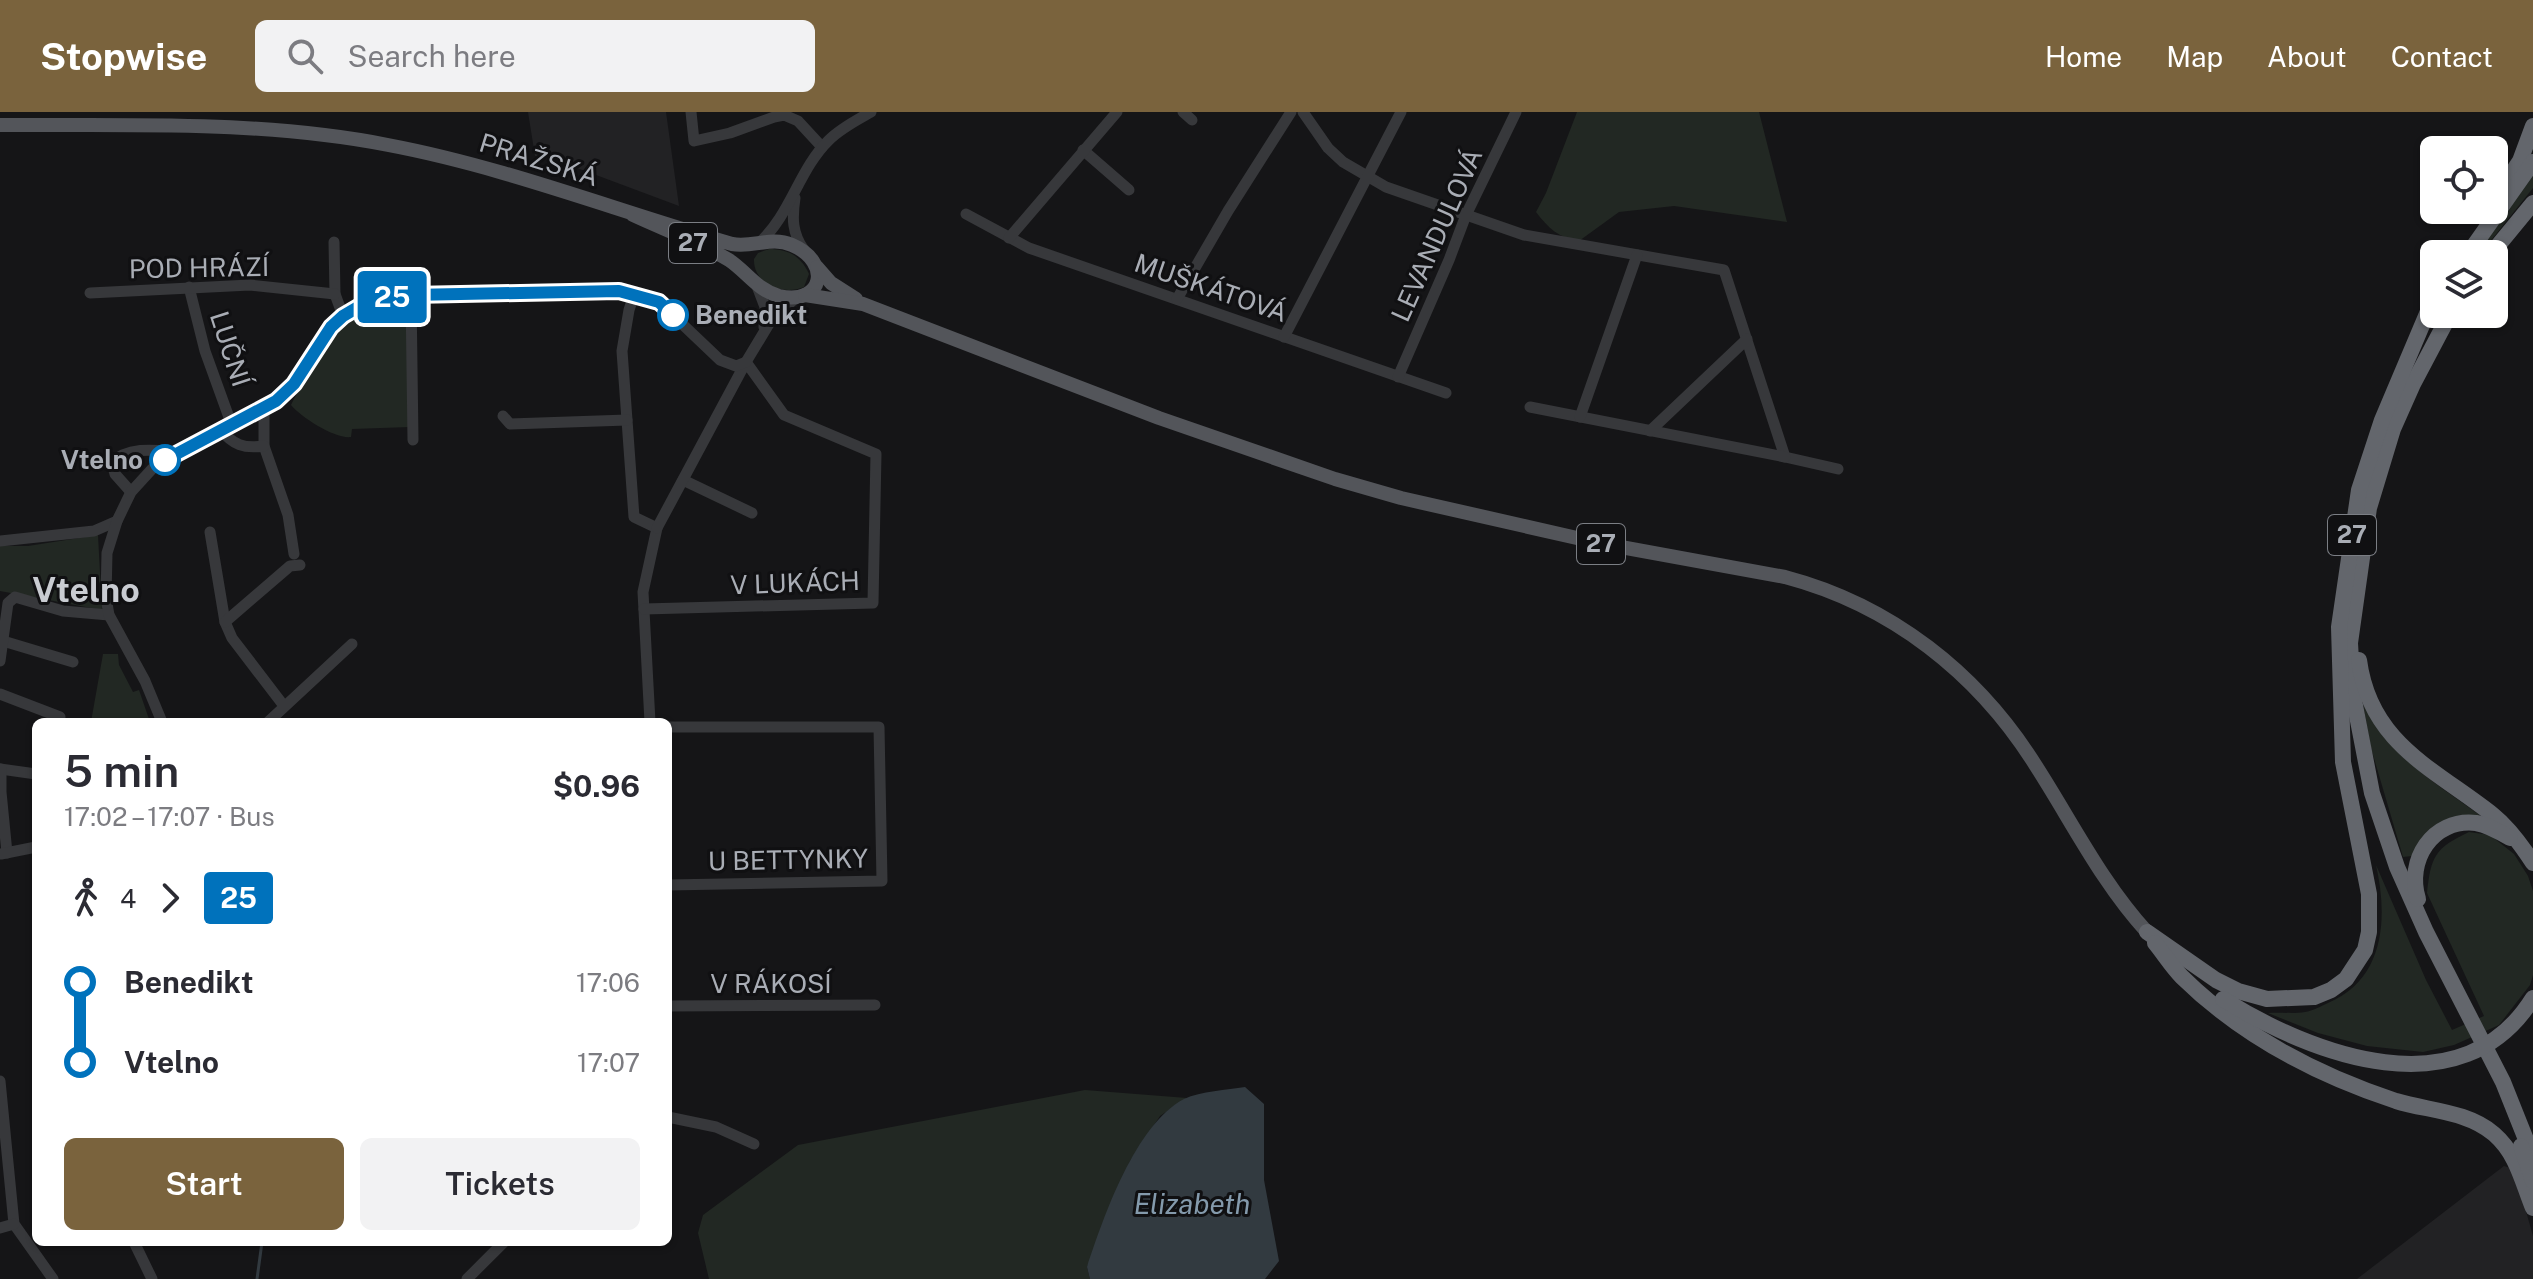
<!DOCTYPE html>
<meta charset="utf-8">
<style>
body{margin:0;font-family:"Public Sans",sans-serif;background:#f2f2f3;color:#2b2b33;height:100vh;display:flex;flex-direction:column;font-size:30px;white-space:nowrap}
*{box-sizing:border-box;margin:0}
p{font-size:26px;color:#7c7c81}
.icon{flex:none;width:44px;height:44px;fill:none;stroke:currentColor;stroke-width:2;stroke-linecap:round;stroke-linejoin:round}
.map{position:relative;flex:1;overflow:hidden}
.drawer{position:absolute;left:32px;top:606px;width:640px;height:528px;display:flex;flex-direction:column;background:#fff;border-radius:12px;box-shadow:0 2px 6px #0004}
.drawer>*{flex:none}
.badge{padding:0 16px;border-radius:6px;font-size:28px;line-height:52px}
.buttons{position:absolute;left:2420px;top:24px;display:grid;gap:16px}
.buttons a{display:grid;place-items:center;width:88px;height:88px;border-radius:12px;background:#fff;box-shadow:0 2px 6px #0004;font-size:40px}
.map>.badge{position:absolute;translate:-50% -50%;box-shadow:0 0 0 4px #fff}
.legs{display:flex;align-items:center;gap:12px;height:88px;padding:0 32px;font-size:26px}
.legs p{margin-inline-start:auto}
.overview{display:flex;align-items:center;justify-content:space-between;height:136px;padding:0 32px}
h1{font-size:44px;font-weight:600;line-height:60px}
.button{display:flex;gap:16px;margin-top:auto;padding:16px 32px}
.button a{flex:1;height:92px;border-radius:12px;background:#7a633d;color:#fff;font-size:32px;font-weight:600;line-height:92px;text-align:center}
.button a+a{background:#f2f2f3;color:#2b2b33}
ul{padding:0 32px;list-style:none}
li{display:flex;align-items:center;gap:28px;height:80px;font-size:30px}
li i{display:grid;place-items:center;width:12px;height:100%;margin:0 10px;background:currentColor}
li i::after{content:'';width:20px;height:20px;margin:-10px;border:6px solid;border-radius:50%;background:#fff}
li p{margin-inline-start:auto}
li:first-child i{background:linear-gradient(#0000 50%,currentColor 0)}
li:last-child i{background:linear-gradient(currentColor 50%,#0000 0)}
header{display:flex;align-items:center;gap:48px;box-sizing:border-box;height:112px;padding:0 40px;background:#7a633d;color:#fff}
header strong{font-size:38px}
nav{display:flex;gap:44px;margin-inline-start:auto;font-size:28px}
.search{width:560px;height:72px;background:#f2f2f3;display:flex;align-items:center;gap:20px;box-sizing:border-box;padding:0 28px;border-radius:12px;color:#7c7c81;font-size:30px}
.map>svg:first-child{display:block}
.built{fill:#222224}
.green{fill:#222823}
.water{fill:#323a40}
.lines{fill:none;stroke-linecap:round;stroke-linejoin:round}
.stream{stroke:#323a40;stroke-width:3}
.minor{stroke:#37383b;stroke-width:11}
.major{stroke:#53555a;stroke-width:14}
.highway{stroke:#63666c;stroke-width:16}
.line-1-casing{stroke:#fff;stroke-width:18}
.line-1{stroke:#0072bc;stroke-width:12}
.stop-1-dot{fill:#fff;stroke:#0072bc;stroke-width:4}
.labels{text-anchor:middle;stroke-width:6;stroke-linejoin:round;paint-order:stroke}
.shield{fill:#101012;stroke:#7b7e84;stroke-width:2}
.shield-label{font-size:24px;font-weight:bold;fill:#a9adb5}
.street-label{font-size:26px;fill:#a9adb5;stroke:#101012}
.stop-label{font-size:26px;font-weight:bold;fill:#a9adb5;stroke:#101012;text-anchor:start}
.water-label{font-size:28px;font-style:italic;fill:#849aac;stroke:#101012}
.district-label{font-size:34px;font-weight:bold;fill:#c9ccd2;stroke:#101012}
</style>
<header>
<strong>Stopwise</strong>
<div class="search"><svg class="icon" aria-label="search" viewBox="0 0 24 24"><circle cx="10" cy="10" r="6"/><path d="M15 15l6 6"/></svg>Search here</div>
<nav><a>Home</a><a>Map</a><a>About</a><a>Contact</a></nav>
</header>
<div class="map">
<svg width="2533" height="1167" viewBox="0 0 2533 1167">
<rect width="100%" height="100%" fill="#151517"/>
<!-- built -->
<g class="built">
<path d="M528,0H666L679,94L580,57L535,44Z"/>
<path d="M2504,1054L2514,1057L2533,1124V1167H2357Z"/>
</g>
<!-- green -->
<g class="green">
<path d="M1577,0H1759L1787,110L1674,94L1619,100L1579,129C1559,126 1548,116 1536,100L1546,81Z"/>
<path d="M2533,58V76L2480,142H2473Z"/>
<path d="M769,137C788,137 801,144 809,162L804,175C783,184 753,172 754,147L758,141Z"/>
<path d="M407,187L410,315L352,317L351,325C335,327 302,306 291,293C325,231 332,204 407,187Z"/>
<path d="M98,423L102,498L0,479V434H28Z"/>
<path d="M103,542H118L119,553L133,580L139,578L150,610H91Z"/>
<path d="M2363,592C2389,645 2439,673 2485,707L2470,704L2412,744L2403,745L2371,636Z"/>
<path d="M2469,720L2490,723L2514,742L2528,764L2533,779V863L2530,873L2499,913L2454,933L2423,940L2367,934L2318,921L2268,901C2280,900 2293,902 2305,900C2313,899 2321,894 2328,891C2385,867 2388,806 2376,753L2426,868L2452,918L2484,904L2427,781C2431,744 2435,736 2469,720Z"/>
<path d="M1085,978L1187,986L1160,1004L1130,1049L1087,1155L1090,1167H709L698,1121L703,1103L798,1033Z"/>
</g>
<!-- water -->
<path class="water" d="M1245,975L1264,992V1068L1279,1149L1265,1167H1090L1087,1155C1104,1104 1135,1013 1184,987C1201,979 1227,978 1245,975Z"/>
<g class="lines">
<!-- stream -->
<path class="stream" d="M257,1167L262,1130"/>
<!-- minor -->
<g class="minor">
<path d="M691,0L694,29L730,21L774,5L784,3L798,9L822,35"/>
<path d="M1183,0L1192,8"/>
<path d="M1303,0L1328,36L1343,50L1386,75L1524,123L1724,158L1785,345L1838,357"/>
<path d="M1083,38L1129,78"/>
<path d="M795,86C792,106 792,121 804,138"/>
<path d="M966,102L1029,136L1446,281"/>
<path d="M1009,126L1117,0"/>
<path d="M334,130L335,182L343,204"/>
<path d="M759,131C791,102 799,57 829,28C841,16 857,8 871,0"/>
<path d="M757,174L765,195L764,215"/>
<path d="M189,175L205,239L231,311"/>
<path d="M90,181L250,173L335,182"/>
<path d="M411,183L413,328"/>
<path d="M634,183L629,198L622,239L634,405L657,416L643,480L650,610"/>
<path d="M1177,187L1228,99L1291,0"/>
<path d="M1284,225L1401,0"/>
<path d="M1398,265L1449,148L1466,103L1516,0"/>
<path d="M264,295V334L288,403L294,442"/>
<path d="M1530,295L1785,345"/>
<path d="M503,304L510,312L627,308"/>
<path d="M1580,305L1637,143"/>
<path d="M220,317C233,333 244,337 264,334"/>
<path d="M1650,319L1747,227"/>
<path d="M683,368L752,401"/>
<path d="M131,380L115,362L112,351C127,334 156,338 177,340"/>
<path d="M210,420L225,510L232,526L284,594"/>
<path d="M0,429L94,419L117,409"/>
<path d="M644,497L873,491L876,342L784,303L746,250L657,416"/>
<path d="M225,510L290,454L300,453"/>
<path d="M3,529L73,550"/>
<path d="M0,549L8,491L15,485L63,499L109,503"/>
<path d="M0,582L60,605"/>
<path d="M162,610L145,569L109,503L106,486L107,441L117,409L131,380L152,357L177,340L264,295L284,282L294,272L331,215L353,197L365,191L403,183L619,179L659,190L720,248L736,254L746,250L772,207L798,184"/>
<path d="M268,610L352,532"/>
<path d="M668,615H879L882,769L668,773"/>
<path d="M0,657L36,662"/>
<path d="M1,657V680L7,741"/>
<path d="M1,742L36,735"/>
<path d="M668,894L875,893"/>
<path d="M0,969L14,1112L53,1167"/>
<path d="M668,1005L716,1015L754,1032"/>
<path d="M0,1116L14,1112"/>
<path d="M134,1130L152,1167"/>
<path d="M467,1167L504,1130"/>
</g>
<!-- major -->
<g class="major">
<path d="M0,13C129,14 261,8 388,33C505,55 617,99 732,132C753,136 771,124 792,133C832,150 824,194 779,184C757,178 747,160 729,148C699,130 665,118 633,103"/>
<path d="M817,155L831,171L856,187"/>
<path d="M805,183L863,192L1159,306L1335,367L1401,386L1599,431L1785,465C1891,493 1978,561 2036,654C2072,710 2102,771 2147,820"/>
</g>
<!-- highway -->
<g class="highway">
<path d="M2508,67L2520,49L2533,14"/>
<path d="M2468,142L2533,50"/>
<path d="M2491,142L2533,91"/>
<path d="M2450,202L2413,272L2393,317L2369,396L2350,531L2353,583L2372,681L2397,755L2426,820L2503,970L2533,1045"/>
<path d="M2359,548C2370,632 2435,657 2493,703C2509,716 2522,734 2533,751"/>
<path d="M2418,787C2406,749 2432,706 2476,711C2488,713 2500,720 2510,726"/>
<path d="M2147,820L2216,868L2238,879L2267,887L2314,885L2331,878L2346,867L2365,838L2369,820V782L2343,650L2339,515L2359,378L2382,308L2434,185"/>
<path d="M2155,831C2164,842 2172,855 2182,865C2242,924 2317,963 2396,989C2429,999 2467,999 2494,1022C2517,1042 2522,1069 2533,1096"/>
<path d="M2223,887C2312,943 2462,1000 2533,886"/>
<path d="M2521,1034L2533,1069"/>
</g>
</g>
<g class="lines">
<!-- line-1 casing -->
<g class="line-1-casing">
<path id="line-1" d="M165,348L276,289L294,272L331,215L343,204L365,191L411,183L619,179L659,190L673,203"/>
</g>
<!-- line-1 -->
<use href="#line-1" class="line-1"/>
</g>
<!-- markers -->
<g class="stop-1-dot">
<circle cx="673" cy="203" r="14"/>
<circle cx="165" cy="348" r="14"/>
</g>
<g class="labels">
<!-- shield labels -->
<g class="shield">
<rect x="669" y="111" width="48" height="40" rx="6"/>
<rect x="2328" y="403" width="48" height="40" rx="6"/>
<rect x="1577" y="412" width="48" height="40" rx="6"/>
</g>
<g class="shield-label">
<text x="693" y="139">27</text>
<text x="2352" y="431">27</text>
<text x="1601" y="440">27</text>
</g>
<!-- street labels -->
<g class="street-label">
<text transform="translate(539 48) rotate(17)" y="9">PRAŽSKÁ</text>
<text transform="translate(1437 123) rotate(-66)" y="9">LEVANDULOVÁ</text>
<text transform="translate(199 156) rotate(-1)" y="9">POD HRÁZÍ</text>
<text transform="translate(1211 176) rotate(19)" y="9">MUŠKÁTOVÁ</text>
<text transform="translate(230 237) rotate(72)" y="9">LUČNÍ</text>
<text transform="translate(795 471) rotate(-2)" y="9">V LUKÁCH</text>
<text transform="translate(788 748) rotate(-1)" y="9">U BETTYNKY</text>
<text x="771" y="881">V RÁKOSÍ</text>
</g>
<!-- stop labels -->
<g class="stop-label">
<text x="695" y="212">Benedikt</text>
<text x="143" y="357" text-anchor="end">Vtelno</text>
</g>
<!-- water labels -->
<g class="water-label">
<text x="1192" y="1102">Elizabeth</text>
</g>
<!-- district labels -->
<g class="district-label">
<text x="86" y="490">Vtelno</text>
</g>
</g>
</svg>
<div class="buttons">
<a><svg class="icon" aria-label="locate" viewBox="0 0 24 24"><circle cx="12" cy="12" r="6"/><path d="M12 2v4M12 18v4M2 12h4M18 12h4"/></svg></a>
<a><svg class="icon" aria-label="layers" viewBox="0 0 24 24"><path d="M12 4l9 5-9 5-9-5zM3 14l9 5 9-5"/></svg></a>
</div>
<b class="badge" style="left:392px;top:185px;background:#0072bc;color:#fff">25</b>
<section class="drawer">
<div class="overview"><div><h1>5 min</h1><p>17:02 – 17:07 · Bus</p></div><b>$0.96</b></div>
<div class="legs"><svg class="icon" aria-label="walk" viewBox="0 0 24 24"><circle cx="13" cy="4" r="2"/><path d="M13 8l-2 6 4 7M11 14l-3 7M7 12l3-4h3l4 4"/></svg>4<svg class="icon" aria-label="forward" viewBox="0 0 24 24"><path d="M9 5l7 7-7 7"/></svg><b class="badge" style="background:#0072bc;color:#fff">25</b></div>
<ul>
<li><i style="color:#0072bc"></i><b>Benedikt</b><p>17:06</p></li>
<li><i style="color:#0072bc"></i><b>Vtelno</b><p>17:07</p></li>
</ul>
<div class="button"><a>Start</a><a>Tickets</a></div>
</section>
</div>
